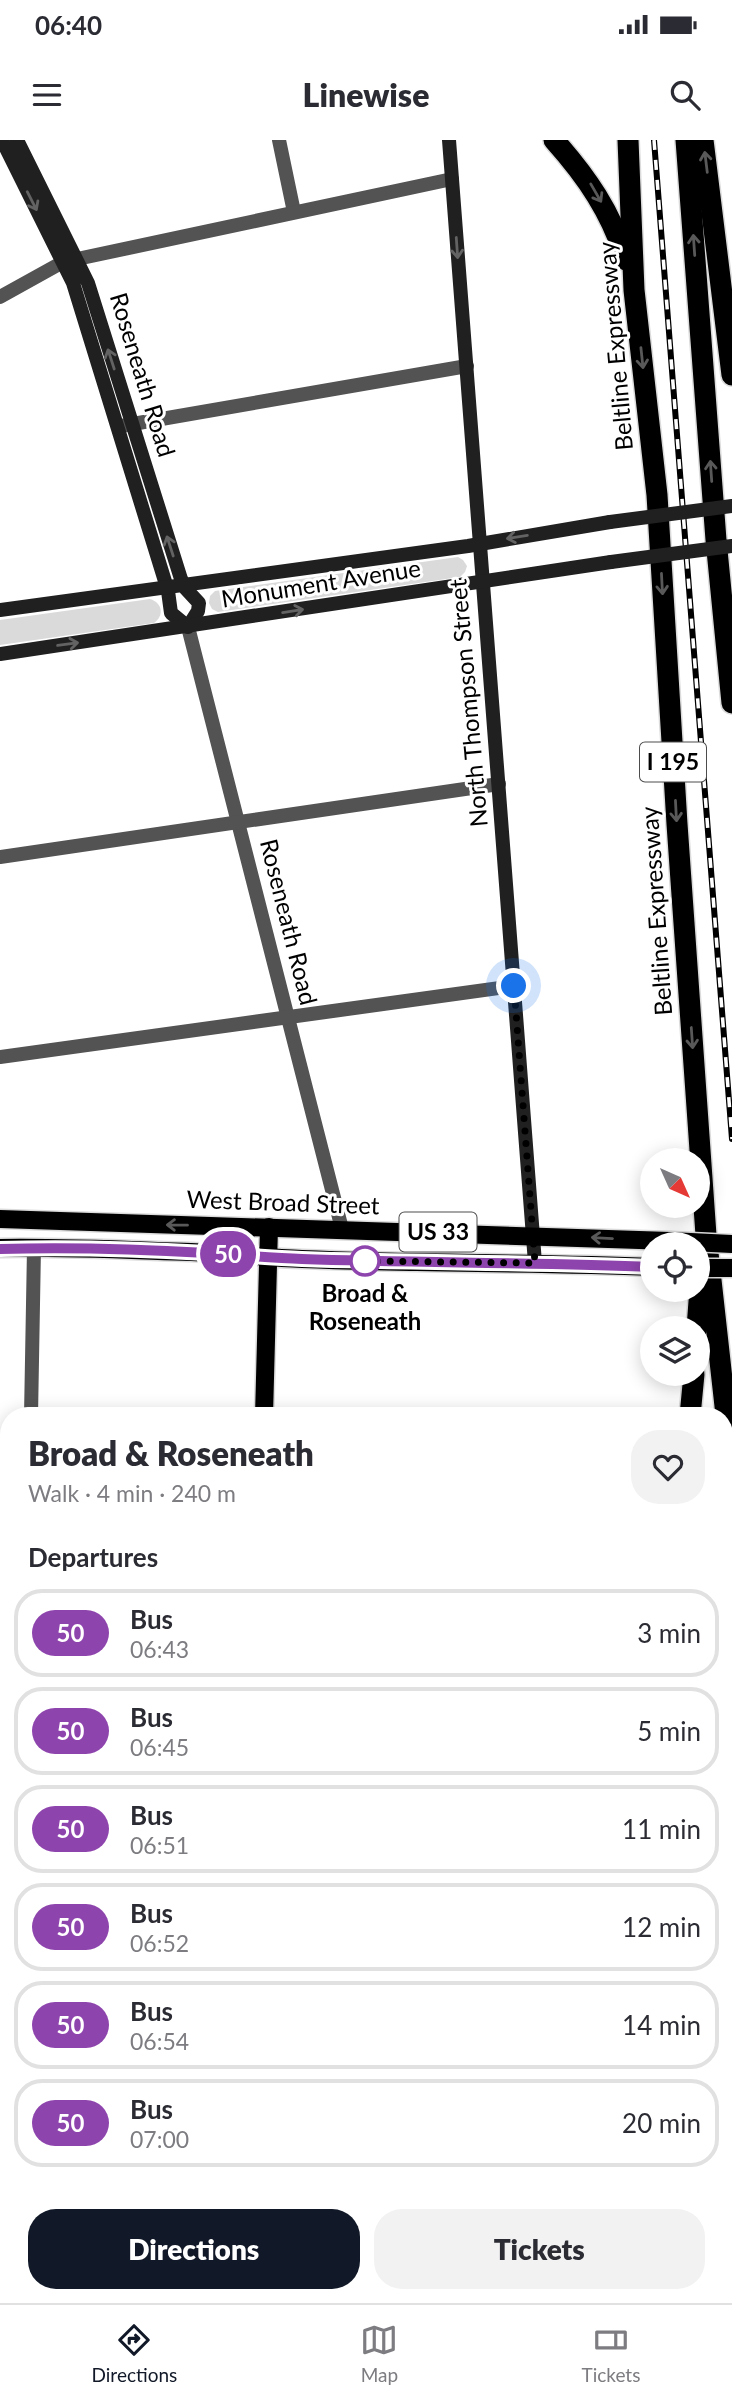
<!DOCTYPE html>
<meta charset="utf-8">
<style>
body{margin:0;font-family:Lato,sans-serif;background:#f2f2f3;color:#2b2b33;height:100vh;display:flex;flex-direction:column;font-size:26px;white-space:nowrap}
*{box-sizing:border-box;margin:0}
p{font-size:23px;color:#7c7c81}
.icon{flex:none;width:38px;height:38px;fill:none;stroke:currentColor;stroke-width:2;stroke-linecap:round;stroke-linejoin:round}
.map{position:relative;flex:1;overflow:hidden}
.drawer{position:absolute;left:0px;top:1267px;width:733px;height:896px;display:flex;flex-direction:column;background:#fff;border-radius:28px 28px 0 0;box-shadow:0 4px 18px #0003}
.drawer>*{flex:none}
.badge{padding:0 14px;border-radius:23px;font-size:24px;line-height:46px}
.needle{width:46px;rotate:135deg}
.buttons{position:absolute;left:640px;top:1008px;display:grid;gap:14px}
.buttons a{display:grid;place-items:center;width:70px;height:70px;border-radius:50%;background:#fff;box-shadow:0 4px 18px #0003;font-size:35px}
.you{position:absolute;width:35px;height:35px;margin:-18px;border:5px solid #fff;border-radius:50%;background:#1a73e8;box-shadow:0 0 0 10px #1a73e833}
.map>.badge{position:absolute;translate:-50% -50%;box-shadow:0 0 0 4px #fff}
h2{padding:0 28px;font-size:26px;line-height:63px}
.round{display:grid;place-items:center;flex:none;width:74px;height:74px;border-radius:28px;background:#f2f2f3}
.headline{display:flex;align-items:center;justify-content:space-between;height:119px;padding:0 28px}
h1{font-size:33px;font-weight:800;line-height:52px}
.primary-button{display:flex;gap:14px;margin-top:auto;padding:14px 28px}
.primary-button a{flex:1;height:80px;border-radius:28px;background:#111827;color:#fff;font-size:28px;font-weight:800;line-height:80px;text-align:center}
.primary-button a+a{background:#f2f2f3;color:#2b2b33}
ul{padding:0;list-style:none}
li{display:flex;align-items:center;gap:21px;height:88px;margin:0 14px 10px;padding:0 14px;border:4px solid #e1e1e2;border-radius:28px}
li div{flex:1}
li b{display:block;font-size:26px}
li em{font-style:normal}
li .badge{min-width:77px;font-weight:700;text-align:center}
.status{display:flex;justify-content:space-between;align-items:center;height:49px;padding:0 35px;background:#fff;direction:ltr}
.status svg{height:19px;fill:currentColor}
header{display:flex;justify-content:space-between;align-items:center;height:91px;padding:0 28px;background:#fff;font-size:32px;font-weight:800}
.tab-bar{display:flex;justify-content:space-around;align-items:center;height:98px;border-top:2px solid #e1e1e2;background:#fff;font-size:19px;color:#7c7c81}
.tab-bar a{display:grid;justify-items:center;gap:4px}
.tab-bar .active{color:#111827}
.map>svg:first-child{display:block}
.green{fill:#dadada}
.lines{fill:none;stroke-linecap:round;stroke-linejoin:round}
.primary-casing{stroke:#dbdbdb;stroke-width:21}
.highway-casing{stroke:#dbdbdb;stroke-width:24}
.street{stroke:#535353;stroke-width:14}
.secondary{stroke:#202020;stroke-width:14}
.primary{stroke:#000;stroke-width:18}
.highway{stroke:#000;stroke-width:21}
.rail-casing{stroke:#000;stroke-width:6}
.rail{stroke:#fff;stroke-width:3.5;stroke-dasharray:10;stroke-linecap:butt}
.primary-bridge-casing{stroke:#dbdbdb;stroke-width:21;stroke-linecap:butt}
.secondary-bridge{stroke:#202020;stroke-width:14}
.primary-bridge{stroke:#000;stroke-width:18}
.oneway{stroke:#595959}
.oneway2{stroke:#636363}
.line-casing{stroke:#fff;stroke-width:16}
.line{stroke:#8e44ad;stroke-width:10}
.walk{stroke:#000;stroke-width:7;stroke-dasharray:0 12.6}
.stop-dot{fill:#fff;stroke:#8e44ad;stroke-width:3.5}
.labels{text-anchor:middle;stroke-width:6;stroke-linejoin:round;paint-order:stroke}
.shield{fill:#fff;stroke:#4c4c4c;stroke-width:2}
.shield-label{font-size:23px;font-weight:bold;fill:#000}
.street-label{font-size:24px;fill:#000;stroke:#fff}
.stop-label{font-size:24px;font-weight:bold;fill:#000;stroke:#fff}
</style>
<div class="status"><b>06:40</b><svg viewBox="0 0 49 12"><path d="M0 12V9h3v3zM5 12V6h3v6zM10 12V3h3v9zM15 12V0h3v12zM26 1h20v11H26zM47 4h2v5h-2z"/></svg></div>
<header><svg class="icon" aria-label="menu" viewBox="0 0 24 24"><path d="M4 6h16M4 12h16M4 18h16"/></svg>Linewise<svg class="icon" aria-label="search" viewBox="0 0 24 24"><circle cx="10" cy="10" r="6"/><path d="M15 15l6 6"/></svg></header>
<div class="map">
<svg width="732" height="2163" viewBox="0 0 732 2163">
<rect width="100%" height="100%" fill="#fff"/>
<!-- green -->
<g class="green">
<path d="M458,417L463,420L467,426L465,432L460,437L218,472L212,469L209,463L210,456L215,451Z"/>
<path d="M150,459C163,463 164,476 154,483L0,505V480Z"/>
</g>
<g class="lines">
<!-- primary casing -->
<g class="primary-casing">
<g id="primary">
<path d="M0,1079L670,1101"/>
<path d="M0,1108C64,1107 127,1110 191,1112C228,1113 265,1118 302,1119C419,1124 536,1122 653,1127"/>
<path d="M264,1276L269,1087"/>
</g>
</g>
<!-- highway casing -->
<g class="highway-casing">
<g id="highway">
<path d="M554,0C587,37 611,72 626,120"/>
<path d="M628,0L634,150L657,355L677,684L706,1095L732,1329"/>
<path d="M686,0L716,400L732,563"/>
<path d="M703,0L732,235"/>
<path d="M697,1188L701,1135"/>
<path d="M690,1276L694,1234"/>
</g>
</g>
<!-- street -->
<g class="street">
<path d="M279,0L294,72"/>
<path d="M0,157L63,122L452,39"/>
<path d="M121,286L467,226"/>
<path d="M188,487L342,1089"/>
<path d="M0,717L499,644"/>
<path d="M0,917L514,846"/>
<path d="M31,1276L34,1108"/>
<path d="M0,1726H9"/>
<path d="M0,1931L9,1932"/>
<path d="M0,2136H9"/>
<path d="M12,2163V2154"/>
<path d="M250,2163V2154"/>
<path d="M641,2163V2154"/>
</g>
<!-- secondary -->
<g class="secondary">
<path d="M2,0L73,143L168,451L171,473L188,487L198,471L199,463L186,449L181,439L88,143L17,0"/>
<path d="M449,0L535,1123"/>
<path d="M0,470L468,406L610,382"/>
<path d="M0,514L611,422"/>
<path d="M0,1304H9"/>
<path d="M0,1522H9"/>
</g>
<!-- primary -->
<use href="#primary" class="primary"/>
<!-- highway -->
<use href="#highway" class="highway"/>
<!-- rail casing -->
<g class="rail-casing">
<path id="rail" d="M654,0L732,999"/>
</g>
<!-- rail -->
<use href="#rail" class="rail"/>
<!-- primary-bridge casing -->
<g class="primary-bridge-casing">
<g id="primary-bridge">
<path d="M670,1101L732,1104"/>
<path d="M698,1128H732"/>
</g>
</g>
<!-- secondary-bridge -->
<g class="secondary-bridge">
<path d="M610,382L732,366"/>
<path d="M611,422L732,406"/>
</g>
<!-- primary-bridge -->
<use href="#primary-bridge" class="primary-bridge"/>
</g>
<!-- one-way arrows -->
<defs><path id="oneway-shaft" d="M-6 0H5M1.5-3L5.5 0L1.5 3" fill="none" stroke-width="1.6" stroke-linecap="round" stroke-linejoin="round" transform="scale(1.75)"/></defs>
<g class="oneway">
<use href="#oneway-shaft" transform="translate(706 22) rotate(-97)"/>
<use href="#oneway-shaft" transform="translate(596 53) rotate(60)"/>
<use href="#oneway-shaft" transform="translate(694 105) rotate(-94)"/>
<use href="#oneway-shaft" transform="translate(642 218) rotate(84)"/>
<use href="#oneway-shaft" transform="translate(711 331) rotate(-94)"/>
<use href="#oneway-shaft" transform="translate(662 444) rotate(87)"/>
<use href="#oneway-shaft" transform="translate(676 671) rotate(87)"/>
<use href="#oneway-shaft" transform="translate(692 898) rotate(86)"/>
<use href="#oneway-shaft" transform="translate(177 1085) rotate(-179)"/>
<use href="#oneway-shaft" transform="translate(602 1098) rotate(-177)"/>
</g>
<g class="oneway2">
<use href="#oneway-shaft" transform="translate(32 61) rotate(63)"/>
<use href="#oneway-shaft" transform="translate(457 108) rotate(86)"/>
<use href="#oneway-shaft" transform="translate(111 219) rotate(-108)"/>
<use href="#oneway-shaft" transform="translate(517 397) rotate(171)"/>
<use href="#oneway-shaft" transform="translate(170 406) rotate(-108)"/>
<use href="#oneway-shaft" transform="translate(293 471) rotate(-9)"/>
<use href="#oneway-shaft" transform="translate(68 504) rotate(-8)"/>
</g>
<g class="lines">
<!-- line casing -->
<g class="line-casing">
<path id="line" d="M0,1109C69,1107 138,1109 207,1113C239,1115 271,1118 302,1119C419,1123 536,1122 653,1127"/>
</g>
<!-- line -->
<use href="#line" class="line"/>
<!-- walk -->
<path class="walk" d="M365,1121L535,1123L514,846"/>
</g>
<!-- markers -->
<circle class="stop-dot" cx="365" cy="1121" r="14"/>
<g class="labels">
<!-- shield labels -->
<g class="shield">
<rect x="640" y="602.5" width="66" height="39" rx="5"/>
<rect x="399.5" y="1072.5" width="77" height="39" rx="5"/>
</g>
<g class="shield-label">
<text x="673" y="630">I 195</text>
<text x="438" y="1100">US 33</text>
</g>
<!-- street labels -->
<g class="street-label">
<text transform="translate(616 206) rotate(-95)" y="8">Beltline Expressway</text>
<text transform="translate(142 235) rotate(73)" y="8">Roseneath Road</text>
<text transform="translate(321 444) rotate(-9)" y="8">Monument Avenue</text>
<text transform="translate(469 563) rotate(-95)" y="8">North Thompson Street</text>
<text transform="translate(657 771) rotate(-94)" y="8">Beltline Expressway</text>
<text transform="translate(288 782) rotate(76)" y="8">Roseneath Road</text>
<text transform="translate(283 1063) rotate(2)" y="8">West Broad Street</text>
</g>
<!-- stop labels -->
<g class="stop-label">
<text x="365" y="1162">Broad &amp;<tspan x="365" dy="28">Roseneath</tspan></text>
</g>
</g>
</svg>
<div class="buttons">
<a><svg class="needle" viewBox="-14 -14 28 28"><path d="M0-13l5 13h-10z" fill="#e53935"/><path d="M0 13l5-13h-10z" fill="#7c7c81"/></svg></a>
<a><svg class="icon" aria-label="locate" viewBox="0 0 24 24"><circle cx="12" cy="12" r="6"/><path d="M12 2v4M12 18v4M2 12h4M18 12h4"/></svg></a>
<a><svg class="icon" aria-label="layers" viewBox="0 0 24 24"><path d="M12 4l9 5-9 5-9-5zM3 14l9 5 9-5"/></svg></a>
</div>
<div class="you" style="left:514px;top:846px"></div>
<b class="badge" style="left:228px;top:1114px;background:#8e44ad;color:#fff">50</b>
<section class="drawer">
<div class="headline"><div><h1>Broad &amp; Roseneath</h1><p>Walk · 4 min · 240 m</p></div><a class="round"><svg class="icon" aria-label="heart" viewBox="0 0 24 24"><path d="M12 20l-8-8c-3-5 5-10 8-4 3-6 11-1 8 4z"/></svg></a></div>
<h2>Departures</h2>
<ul>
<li><span class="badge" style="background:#8e44ad;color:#fff">50</span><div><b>Bus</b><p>06:43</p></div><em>3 min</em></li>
<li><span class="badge" style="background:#8e44ad;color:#fff">50</span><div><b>Bus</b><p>06:45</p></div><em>5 min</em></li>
<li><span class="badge" style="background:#8e44ad;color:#fff">50</span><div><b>Bus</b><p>06:51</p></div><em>11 min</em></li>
<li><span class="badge" style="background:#8e44ad;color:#fff">50</span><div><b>Bus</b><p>06:52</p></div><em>12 min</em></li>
<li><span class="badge" style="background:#8e44ad;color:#fff">50</span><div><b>Bus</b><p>06:54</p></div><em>14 min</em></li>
<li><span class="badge" style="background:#8e44ad;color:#fff">50</span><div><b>Bus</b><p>07:00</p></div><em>20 min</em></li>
</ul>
<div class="primary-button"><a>Directions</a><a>Tickets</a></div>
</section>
</div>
<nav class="tab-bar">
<a class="active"><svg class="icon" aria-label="directions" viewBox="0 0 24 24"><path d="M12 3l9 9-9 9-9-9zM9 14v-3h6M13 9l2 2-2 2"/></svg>Directions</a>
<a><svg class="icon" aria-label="map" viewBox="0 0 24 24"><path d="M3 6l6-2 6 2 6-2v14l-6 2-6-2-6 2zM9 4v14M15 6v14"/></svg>Map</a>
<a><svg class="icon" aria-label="tickets" viewBox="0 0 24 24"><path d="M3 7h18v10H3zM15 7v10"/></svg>Tickets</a>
</nav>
